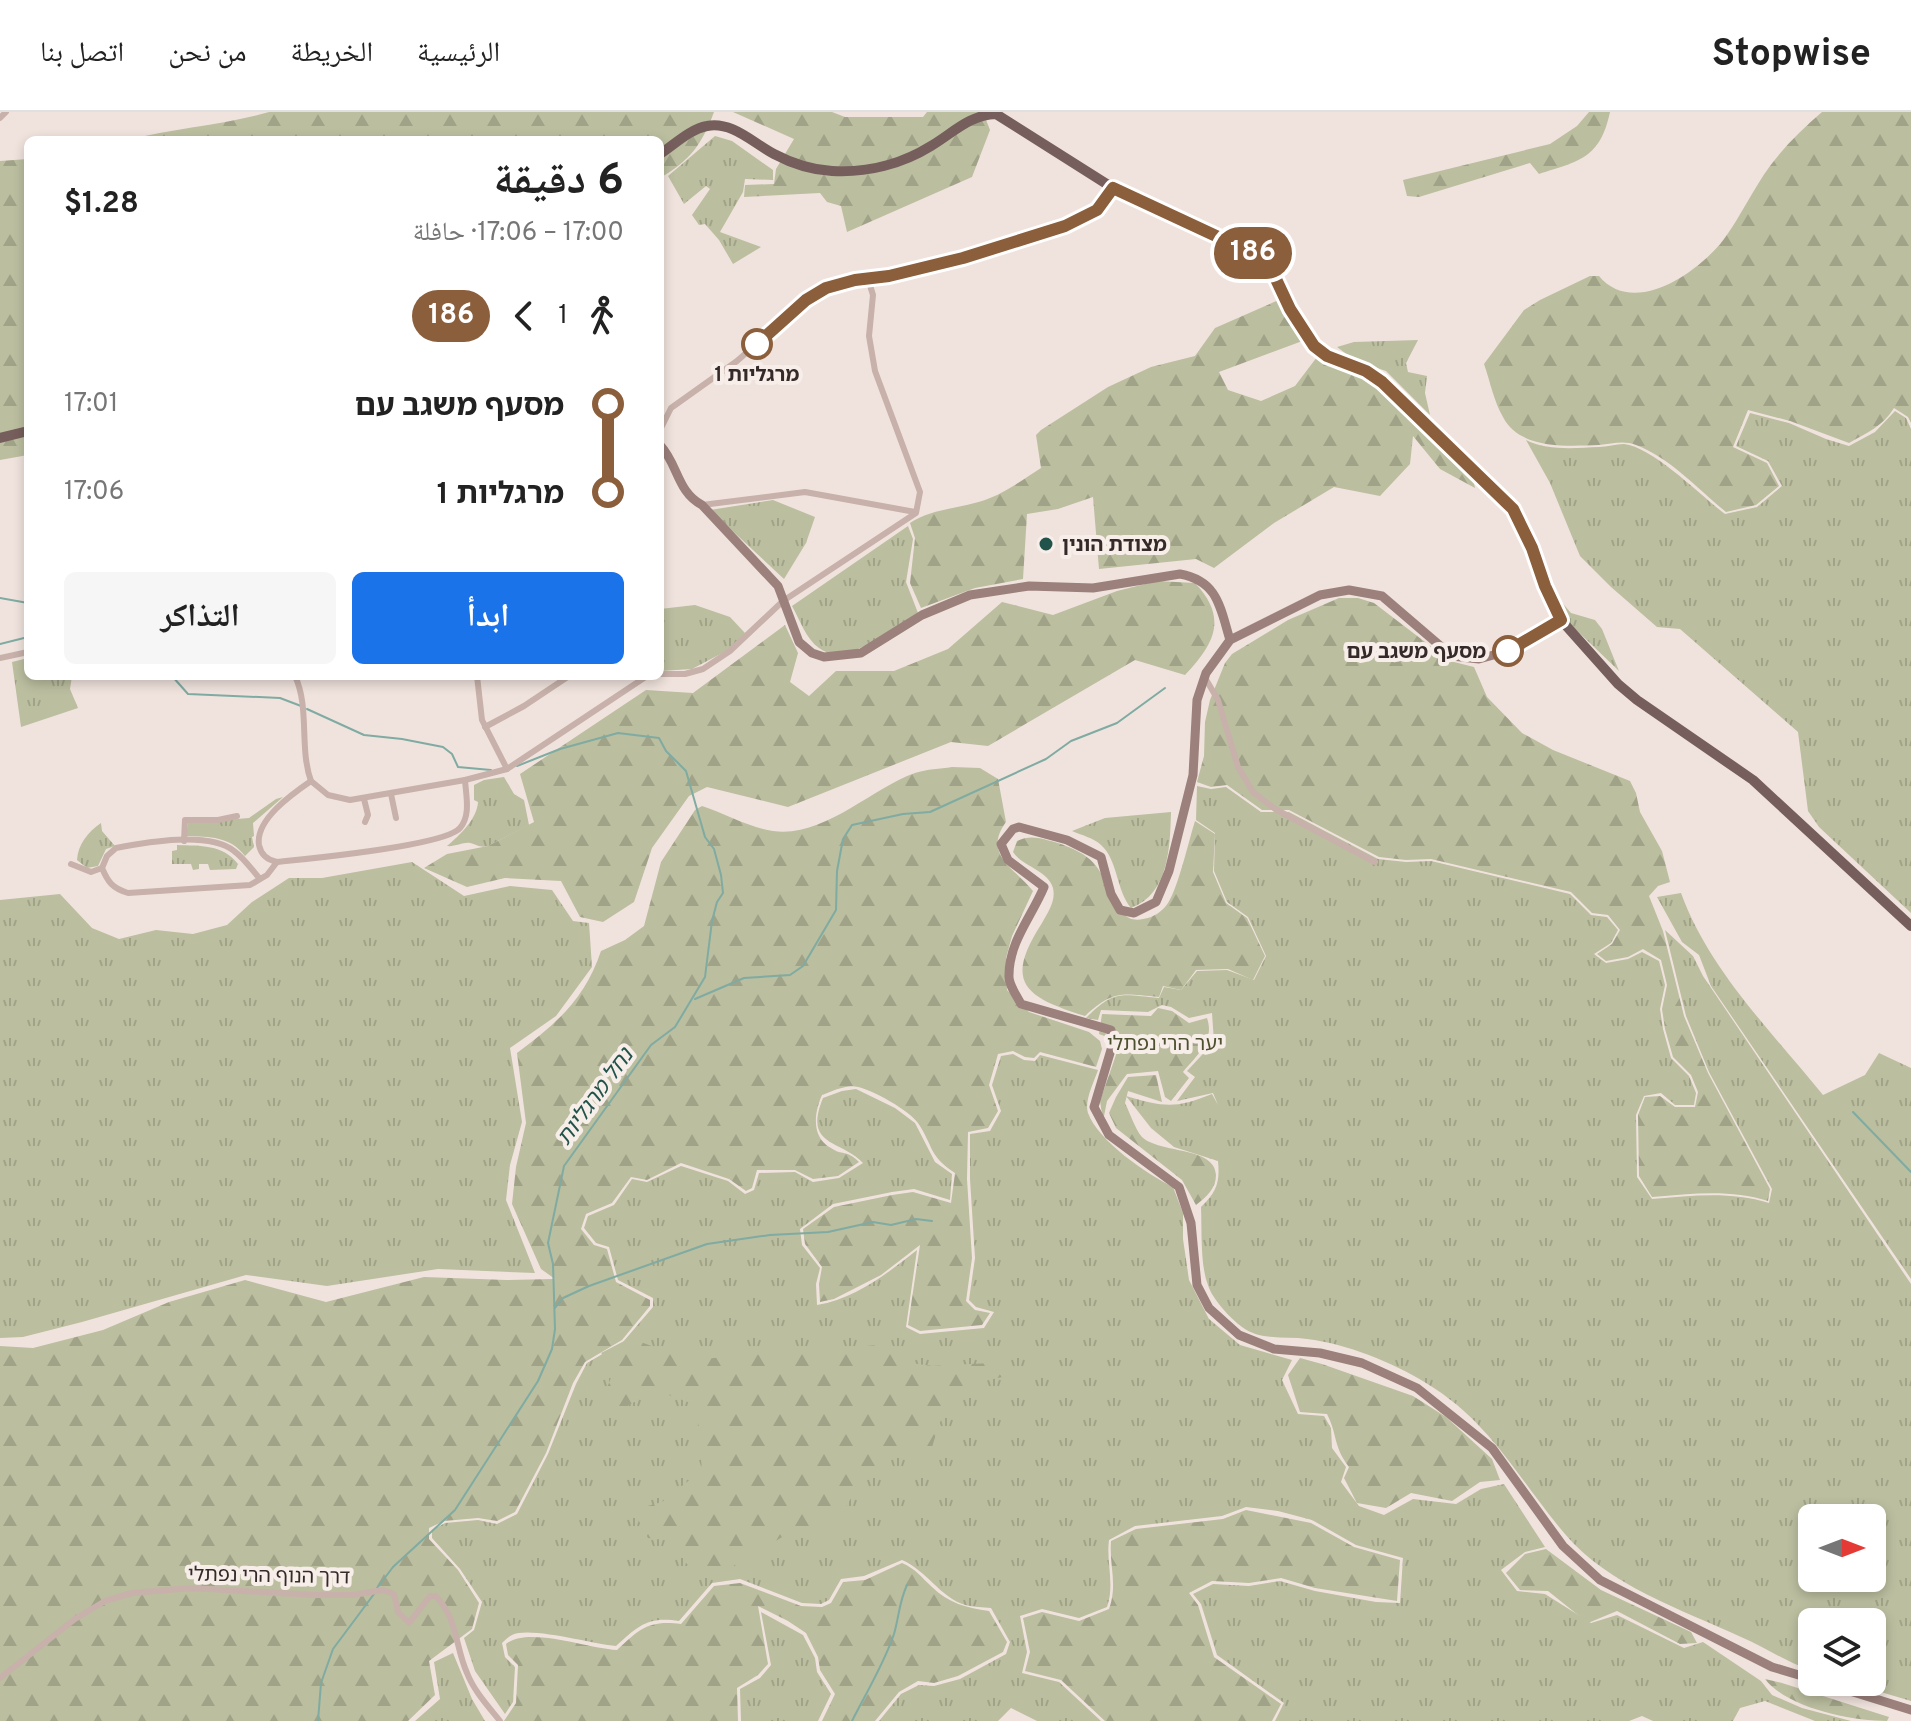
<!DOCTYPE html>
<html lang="ar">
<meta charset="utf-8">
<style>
body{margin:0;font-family:Overpass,"Noto Naskh Arabic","Noto Sans Hebrew",sans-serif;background:#f6f6f6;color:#222;direction:rtl;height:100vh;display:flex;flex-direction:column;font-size:30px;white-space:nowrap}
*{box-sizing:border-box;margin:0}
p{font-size:26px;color:#767676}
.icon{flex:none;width:44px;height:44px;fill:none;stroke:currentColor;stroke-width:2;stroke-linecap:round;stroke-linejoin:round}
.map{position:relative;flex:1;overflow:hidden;direction:ltr}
.details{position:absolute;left:24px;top:24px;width:640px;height:544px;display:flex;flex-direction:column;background:#fff;border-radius:12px;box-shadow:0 4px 12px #0003;direction:rtl}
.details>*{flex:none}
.badge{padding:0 16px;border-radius:26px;font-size:28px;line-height:52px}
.needle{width:52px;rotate:90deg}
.tools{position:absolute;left:1798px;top:1392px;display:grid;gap:16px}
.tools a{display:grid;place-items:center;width:88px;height:88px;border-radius:12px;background:#fff;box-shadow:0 4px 12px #0003;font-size:40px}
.map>.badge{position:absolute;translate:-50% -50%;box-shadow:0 0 0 4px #fff}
.legs{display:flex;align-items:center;gap:12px;height:88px;padding:0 40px;font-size:26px}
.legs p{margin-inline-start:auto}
.headline{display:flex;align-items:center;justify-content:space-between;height:136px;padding:0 40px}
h1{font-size:44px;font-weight:700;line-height:60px}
.primary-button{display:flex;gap:16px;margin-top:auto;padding:16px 40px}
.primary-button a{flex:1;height:92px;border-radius:12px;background:#1a73e8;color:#fff;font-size:32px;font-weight:700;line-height:92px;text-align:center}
.primary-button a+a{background:#f6f6f6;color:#222}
ul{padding:0 40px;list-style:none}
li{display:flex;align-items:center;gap:28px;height:88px;font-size:30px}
li i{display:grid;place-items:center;width:12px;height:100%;margin:0 10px;background:currentColor}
li i::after{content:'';width:20px;height:20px;margin:-10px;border:6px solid;border-radius:50%;background:#fff}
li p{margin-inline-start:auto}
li:first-child i{background:linear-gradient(#0000 50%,currentColor 0)}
li:last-child i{background:linear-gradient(currentColor 50%,#0000 0)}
header{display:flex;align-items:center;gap:48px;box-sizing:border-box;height:112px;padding:0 40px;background:#fff;border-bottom:2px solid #e0e0e0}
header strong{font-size:38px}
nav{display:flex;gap:44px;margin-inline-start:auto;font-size:28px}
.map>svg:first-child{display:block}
.grass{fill:url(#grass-tufts);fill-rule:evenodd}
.forest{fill:url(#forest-firs)}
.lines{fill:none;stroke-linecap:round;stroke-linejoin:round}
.stream{stroke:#7faba2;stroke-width:2}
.street{stroke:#c7b1aa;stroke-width:6}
.secondary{stroke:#9b807c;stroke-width:9}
.primary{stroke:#765e5c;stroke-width:10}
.line-1-casing{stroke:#fff;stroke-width:18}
.line-1{stroke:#8b5e3c;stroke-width:12}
.stop-1-dot{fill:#fff;stroke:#8b5e3c;stroke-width:4}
.poi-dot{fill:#22534b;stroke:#f8eee9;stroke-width:3}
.labels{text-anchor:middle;stroke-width:8;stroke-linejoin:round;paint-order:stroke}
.stop-label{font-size:20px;font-weight:bold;fill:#352a29;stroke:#f8eee9}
.poi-label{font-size:20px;font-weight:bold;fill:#352a29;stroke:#f8eee9;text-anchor:start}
.park-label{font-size:20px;fill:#4d512f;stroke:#f8eee9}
.street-label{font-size:20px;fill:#352a29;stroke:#f8eee9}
.water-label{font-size:22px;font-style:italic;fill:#22534b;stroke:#f8eee9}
</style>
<header>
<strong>Stopwise</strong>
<nav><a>الرئيسية</a><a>الخريطة</a><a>من نحن</a><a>اتصل بنا</a></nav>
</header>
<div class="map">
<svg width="1911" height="1609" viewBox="0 0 1911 1609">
<defs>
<pattern id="grass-tufts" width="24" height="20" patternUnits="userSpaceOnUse" patternTransform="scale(2)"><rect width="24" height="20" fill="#bbbe9f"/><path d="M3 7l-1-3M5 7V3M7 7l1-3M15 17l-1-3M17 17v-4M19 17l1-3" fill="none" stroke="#a1a389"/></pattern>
<pattern id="forest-firs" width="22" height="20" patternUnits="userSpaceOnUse" patternTransform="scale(2)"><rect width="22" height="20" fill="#bbbe9f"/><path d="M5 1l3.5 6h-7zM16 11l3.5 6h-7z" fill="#a1a389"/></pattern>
</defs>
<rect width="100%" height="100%" fill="#f0e3dd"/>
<!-- grass -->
<g class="grass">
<path d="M715,24L732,29L773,58V68L745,67L743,80L720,120L761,135L733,152L719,128L705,112L699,113L692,103L710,77L706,74L684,92L668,64Z"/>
<path d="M1418,228L1406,251L1408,260L1427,264L1425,281L1430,303L1386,259L1356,249L1337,235L1354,230Z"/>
<path d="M1895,299L1906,306L1911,317V801L1819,715L1808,699L1798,620L1680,517L1657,515L1611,475L1580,444L1550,371L1526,328C1547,339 1576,336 1599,335C1607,335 1616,332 1624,332C1653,335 1701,384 1725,402L1757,395L1782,374L1768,349L1736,334L1750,301L1789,311L1826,327L1849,334L1875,320Z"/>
<path d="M773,388L815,405L806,431L784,467L710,398Z"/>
<path d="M908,414L913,427L906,470L918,501C895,515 845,557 819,536C806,527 800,508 792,494Z"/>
<path d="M1552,479L1571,501L1595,508L1602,517L1619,559L1568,510Z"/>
<path d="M695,493L730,505L745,521L730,537L692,557L661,559L660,497Z"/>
<path d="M28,546V564H72L70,577L78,596L21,615L12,550Z"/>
<path d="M504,665L514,682L524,688L529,713L488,734C480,736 478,733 470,731C463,730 455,735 447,734C460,723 477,707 478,690L474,688V673L484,668Z"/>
<path d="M1197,674L1211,677L1226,675L1261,700H1289L1378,747L1406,750L1431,749L1570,782L1591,803L1607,805L1618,818L1611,831L1594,842L1606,851L1628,847L1642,840L1659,849L1665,873L1660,897L1663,917L1671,946L1689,964L1696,981L1694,993H1675L1661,981L1644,984L1636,1003L1637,1065L1652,1087C1692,1084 1730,1079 1769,1091L1772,1077L1709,960L1686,904L1665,818L1693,844L1703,864L1911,1172V1589L1847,1570H1872V1510H1812V1559C1784,1549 1767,1536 1741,1525C1681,1497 1609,1474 1565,1422C1518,1367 1491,1310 1426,1271C1392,1250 1347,1232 1307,1227C1286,1224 1260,1229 1242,1215C1231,1207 1212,1187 1208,1173C1200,1153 1202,1117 1201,1095C1217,1080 1220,1070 1218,1049L1174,1035L1151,1016L1126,984C1164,995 1175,997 1212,982L1218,993L1213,981L1177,989L1195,965L1187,959L1214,930L1212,901L1189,906L1171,895L1162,893L1148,900L1101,898L1098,908L1086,906C1115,877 1121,883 1159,886L1164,875L1181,878L1197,859L1227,858L1254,868L1266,844L1248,805L1227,790L1214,759L1215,721L1196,708ZM1812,1406H1872V1466H1812Z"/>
<path d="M283,685L253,711L254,724L252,725L254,735L245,744C230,724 210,725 186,724L188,711L249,706L276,687Z"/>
<path d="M1171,700C1170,735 1169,782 1131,796C1116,778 1118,748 1101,733C1094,726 1081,723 1072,719L1105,706Z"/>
<path d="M101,711L102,719L115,734L106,737L98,754L87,756L77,748C78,732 88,720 101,711Z"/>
<path d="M177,733C200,734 223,732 238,752L236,757L210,758L208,752H199V757L193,758L191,752H172V739L177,738Z"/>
<path d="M412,750L464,784L510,774L552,778L573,809L589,811L592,855L556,904L510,936L522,1010L510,1053L506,1088L535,1161L438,1157L327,1174L246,1163L82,1210L23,1225L0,1226V788L60,782L92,816L119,827L156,818L193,822L227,813L252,790L289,766H322Z"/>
<path d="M1681,781C1709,858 1772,920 1823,983L1865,963L1879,941L1911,956V1167L1711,874L1699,843L1682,830L1657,785Z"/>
<path d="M1013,942L1024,948L1035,949L1040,943L1098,958C1094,970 1084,989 1088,1001C1098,1029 1147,1062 1173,1075L1183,1101V1127L1189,1168L1209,1207L1240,1233L1292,1248L1282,1268L1298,1302L1324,1304L1331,1316L1332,1336L1346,1355L1341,1370L1359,1394L1384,1403L1413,1387L1456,1392L1481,1377L1504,1372L1545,1435L1525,1440L1501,1458L1517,1479L1545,1482L1591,1511L1617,1503L1684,1536L1703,1530L1761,1569L1772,1583L1802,1596L1851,1609H1815L1765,1589L1740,1596L1733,1609H1653L1642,1604L1629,1609H1275L1284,1591L1217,1543L1201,1492L1193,1482L1213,1472L1249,1474L1280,1469L1315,1479L1376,1490L1400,1491L1403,1446L1356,1433L1312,1408L1278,1399L1246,1395L1222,1404L1135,1414L1109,1428C1106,1451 1115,1472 1107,1495L1079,1506L1042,1497L1020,1504L1027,1540L1022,1561L1059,1570L1101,1609H1037L1011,1596L998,1609H879L901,1582L919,1573L934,1574L960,1567L1006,1542L1010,1530L991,1496C983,1495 973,1495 965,1493C940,1485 926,1458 902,1448L864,1464L841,1467L829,1488L821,1492L802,1491L740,1467L712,1471L679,1509C648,1504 638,1514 616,1534C592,1532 530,1514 512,1523C508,1525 505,1528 502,1531L505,1545L515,1555L513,1590L505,1602L475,1559L464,1526L474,1518L482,1490L460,1457L432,1426V1418L445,1411L478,1408L497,1412L517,1402L548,1342L576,1272L587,1251L623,1230L653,1195V1186L618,1168L609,1135L596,1131L584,1116L588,1104L614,1093L632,1067L647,1070L681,1054L728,1069L745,1082L754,1078L759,1061L795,1060L813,1070L839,1066L863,1051C840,1027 803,1035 823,986L842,979L856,977L895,996L915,1011L935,1050L952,1062L950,1088L914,1077L892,1080L833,1092L800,1117L802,1133L820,1156L816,1172L817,1193C855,1187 888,1161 917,1138L906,1215L920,1222L984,1216L994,1200L976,1195L969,1188L975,1146L970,1067V1022L990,1019L1001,999L992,973L1001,944Z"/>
<path d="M761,1500L803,1523L815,1546L817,1560L831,1582L818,1609H741L740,1577L760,1566L771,1553Z"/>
<path d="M453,1541L472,1587L485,1609H415L440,1587L434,1550Z"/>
</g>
<!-- forest -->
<g class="forest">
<path d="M269,0H714C702,32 690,49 660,66V28H128C174,16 223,13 269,0Z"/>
<path d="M733,0H832L845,5H923L927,0H983L990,18L972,65L847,120L841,94L827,90L820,81L744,85L745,73L774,72L776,57L794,27Z"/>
<path d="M1589,0H1610C1600,47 1579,49 1539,62L1530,51L1419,85L1407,84L1403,68L1550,32L1577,14Z"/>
<path d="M1822,0H1911V311L1908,305L1894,296C1883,314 1867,321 1849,331L1790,309L1748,298L1733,335L1767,351L1779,374L1756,393L1726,400C1698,377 1670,346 1636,333C1623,328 1612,332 1599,333C1568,334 1520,338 1503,305C1494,290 1490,269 1484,252L1524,198L1540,188L1590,164H1599C1634,206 1699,160 1724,127C1741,104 1753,77 1770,54C1785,34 1803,16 1822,0Z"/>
<path d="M28,47V343L0,348V49Z"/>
<path d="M1281,187L1305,228L1219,260L1228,278L1261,289L1295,274L1317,245L1377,272L1392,283L1474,371L1475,376L1440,357L1413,324L1410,352L1380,384L1334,375L1274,411L1214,456L1196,447L1099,457L1093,385L1058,397L1027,402L1023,467L975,476L921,496L910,471L915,426L910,411C934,395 964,397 990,386C1008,379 1025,366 1041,356L1036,323L1041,318L1108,275L1151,255L1195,244L1215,216Z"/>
<path d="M1157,469L1195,471C1228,506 1215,531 1185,563L1135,548L988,634L951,630L788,695L707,675L689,684L652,736L634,790L603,810L580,805L561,769L505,766L467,775L424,756L447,742L488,734L534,710L520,662L646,578L693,581L785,513L798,541L790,570L809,584L836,559H894L948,537L1002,490L1053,503L1117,479Z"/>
<path d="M1339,486H1358L1374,491L1450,549L1474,555L1487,585L1522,621L1553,638L1630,669L1636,681L1640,700L1662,739L1670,770L1658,774L1649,784L1663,819L1684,904L1708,961L1770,1077L1768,1089C1730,1077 1692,1082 1652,1085L1639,1064L1638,1003L1645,985L1660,984L1675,995H1695L1698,980L1691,963L1673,945L1665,917L1662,897L1667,873L1661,848L1643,837L1628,845L1606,849L1597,842L1612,832L1620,818L1608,803L1592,801L1571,780L1431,747L1406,748L1379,745L1289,698H1262L1227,673L1211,675L1197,670L1204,644L1205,610L1210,588L1225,551L1232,542L1288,508Z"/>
<path d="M952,655L980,656L998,667L1006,710C982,743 1015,756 1033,779L1012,824L1006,846L1007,878L1029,900L1089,920L1100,929L1102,937L1096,955L1040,940L1034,946L1025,945L1013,939L998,942L989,973L998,999L988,1016L968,1020L967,1067L972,1146L966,1189L975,1198L990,1201L982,1213L920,1219L908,1213L920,1133L881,1163L834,1187L820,1190L819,1172L822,1155L805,1132L803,1117L834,1095L892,1083L913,1080L951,1091L955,1061C928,1043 934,1035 918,1011C910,999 873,978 858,975C847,972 833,979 822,983C814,1001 811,1025 831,1036C842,1044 846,1037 859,1050L838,1064L813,1067L795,1058H757L752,1076L746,1079L729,1067L681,1051L647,1068L631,1065L612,1091L586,1102L581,1117L594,1133L607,1137L616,1170L650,1188V1194L622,1228L585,1250L573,1271L546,1341L515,1400L497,1409L478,1406L444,1409L429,1416V1427L458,1458L479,1491L472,1517L429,1549L435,1583L408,1609H0V1234L33,1236L103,1218L169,1190L245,1168L326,1190L424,1165L506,1168L555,1167L541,1157L512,1092L516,1055L526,1011L517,941C556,912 585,887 601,839L625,828L644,814L661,750L695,698L702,694C726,702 748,715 773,719C824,726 870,677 915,661C927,657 940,657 952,655Z"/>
<path d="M1195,709L1215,722L1213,760L1226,791L1247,806L1265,844L1253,868L1228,857L1196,858L1181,878L1163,874L1159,885C1121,882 1115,877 1085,904C1025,885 1003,871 1042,811C1048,800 1056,789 1053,776C1048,758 1023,755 1013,740L1017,729C1031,722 1043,727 1058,731C1107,748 1097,763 1122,800C1127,807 1135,809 1143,807C1153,806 1163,799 1168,791C1178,776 1189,728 1195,709Z"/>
<path d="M1158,896L1172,899L1189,911L1207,906C1215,929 1197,943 1183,960L1189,966L1171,989L1165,985L1158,959L1127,962L1107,989L1103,1009L1100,989L1118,937L1107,925L1099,922L1102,902L1151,904Z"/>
<path d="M1156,963L1162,990L1128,979L1125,991C1130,1001 1135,1017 1142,1025C1160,1042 1215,1034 1216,1063C1216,1077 1206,1085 1196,1093L1182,1068L1116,1016L1109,1001L1116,985L1128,965Z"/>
<path d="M630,1226L689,1248L879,1233L904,1250L932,1254L991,1251L1002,1265L959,1275L939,1312L930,1342L902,1336L867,1360L833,1416L799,1415L718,1463L687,1452L672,1429L648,1426L633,1398L662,1390L702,1358L696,1293L655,1278L619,1299L602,1290L614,1257L601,1241Z"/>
<path d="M1300,1246L1322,1252L1413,1284L1446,1305L1492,1347L1500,1368L1480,1370L1452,1389L1411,1381L1386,1396L1357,1391L1344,1366L1349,1355C1333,1334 1338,1324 1327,1302L1300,1300L1288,1263Z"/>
<path d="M1246,1398L1311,1411L1354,1435L1400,1448L1397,1489L1315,1476L1281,1466L1249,1471L1212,1469L1189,1481L1198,1493L1214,1545L1281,1592L1272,1609H1105L1061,1568L1025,1559L1030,1540L1023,1506L1042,1500L1079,1509L1109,1497C1118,1472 1109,1454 1111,1429L1136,1417L1223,1407Z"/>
<path d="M1546,1437L1601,1478L1691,1520L1697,1531L1680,1532L1617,1499L1588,1511L1548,1479L1520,1478L1506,1461L1525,1442Z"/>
<path d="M902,1451C916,1457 921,1465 932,1475C948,1491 967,1496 989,1499L1007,1530L1003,1540L958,1564L934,1571L918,1569L899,1580L875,1609H822L835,1582L820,1558L818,1545L806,1521L788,1509L758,1494L768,1552L758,1563L737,1576L738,1609H504L516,1591L518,1553L508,1543L506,1532C528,1514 586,1536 617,1538C640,1517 648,1508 681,1512L714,1474L740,1471L801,1494L822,1495L831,1491L843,1470L865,1468Z"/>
<path d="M1765,1567L1782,1571L1889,1605L1887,1609C1851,1609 1787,1596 1765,1567Z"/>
</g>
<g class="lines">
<!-- stream -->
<g class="stream">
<path d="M0,486L28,491"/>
<path d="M0,532L28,525"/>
<path d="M172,564L188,582L280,586L301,594"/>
<path d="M307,597L364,623L402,627L443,635L452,642L458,655L491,658"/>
<path d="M695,887L744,866L790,863L803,854L836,798L837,759L843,727L852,713L903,702L930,700L1046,647L1071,629L1117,611L1165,576"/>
<path d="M1853,1000L1911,1060"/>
<path d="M555,1196L563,1186L589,1174L707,1132L770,1123L828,1120L873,1110L891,1113L916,1107L932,1109"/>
<path d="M377,1476L393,1455L455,1398L538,1269L552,1237L555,1217L553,1152L548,1131L564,1054L651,933L675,915L705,865L712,809L717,790L723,781L721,763L714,737L705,725L686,659L666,639L659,626L618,621L560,637L517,654"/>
<path d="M318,1609L321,1571L333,1537L374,1482"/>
<path d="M852,1609C866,1581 884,1552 894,1522C899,1505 899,1490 907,1473"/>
</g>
<!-- street -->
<g class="street">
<path d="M0,6L6,0"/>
<path d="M868,167L963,146L1065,114L1097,98L1113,76"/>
<path d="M660,318L671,296L737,249L806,188L826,176L844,170L868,167L873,183L869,224L875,259L920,380L916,401L783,489L730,539L703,557L685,562H660"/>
<path d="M702,393L805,380L915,400"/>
<path d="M0,546L28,540"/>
<path d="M295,564C310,596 299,636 311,669L328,683L350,688L465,668L507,657L647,564"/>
<path d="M477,564L482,608L507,657"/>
<path d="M1204,564L1218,588L1238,655L1253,680L1275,697L1375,750"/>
<path d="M485,615L524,594L569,564"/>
<path d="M391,682L396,706"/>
<path d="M364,687L368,703L365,710"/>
<path d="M184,729L185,708H218L237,704"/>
<path d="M277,750C306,747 445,734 460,716C471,703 466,684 465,668"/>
<path d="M71,752L91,760L102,756"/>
<path d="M260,767C252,758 244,746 234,739C209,719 147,730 116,736L107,744L102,756C108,770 112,776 128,781L250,773L267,763L277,750C267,748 261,743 259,733C255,708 292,682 311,669"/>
<path d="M0,1566L75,1507L105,1489L132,1481L191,1476L313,1483H353L383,1478L394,1482L398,1500L409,1511L430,1484H436C458,1508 455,1534 467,1561C474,1579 488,1594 500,1609"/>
</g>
<!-- secondary -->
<g class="secondary">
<path d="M660,333C678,352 677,380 702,393L778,474L799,530L812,541L824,545L861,541L922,503L970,483L1029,474L1093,476L1180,462C1218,469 1220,495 1230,528"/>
<path d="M1561,508L1508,539L1479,547L1452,544L1382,484L1349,478L1320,483L1230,528L1206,561L1197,588L1193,663L1169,759L1156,790L1134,801L1120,798L1111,782L1101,745L1067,728L1019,715L1013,717L1001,732L1008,748L1044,775C1032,804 1009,830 1009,863C1008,872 1017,884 1021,892L1111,918L1113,931L1094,995L1109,1023L1179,1075L1191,1111L1197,1173L1209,1196L1239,1223L1274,1237L1320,1241L1362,1251L1417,1276L1492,1336L1563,1434L1600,1468L1772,1555L1812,1567"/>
<path d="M1821,1570L1911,1598"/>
</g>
<!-- primary -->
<g class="primary">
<path d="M660,42C674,33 690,17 707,14C732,9 753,31 774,42C791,51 812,58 832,59C867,61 902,52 931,34C953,21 969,3 996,2L1113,76L1259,144L1275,165L1290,197L1314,234L1327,244L1366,259L1382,270L1513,397L1532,436L1545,474L1561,508L1618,572L1637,588L1753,668L1911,814"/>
<path d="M0,326L28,319"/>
</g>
</g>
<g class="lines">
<!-- line-1 casing -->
<g class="line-1-casing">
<path id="line-1" d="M757,232L806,188L826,176L855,168L889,164L963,146L1065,114L1097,98L1113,76L1259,144L1275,165L1290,197L1314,234L1327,244L1366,259L1382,270L1513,397L1532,436L1545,474L1561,508L1508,539"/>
</g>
<!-- line-1 -->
<use href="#line-1" class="line-1"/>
</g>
<!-- markers -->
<g class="stop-1-dot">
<circle cx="757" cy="232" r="14"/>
<circle cx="1508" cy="539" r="14"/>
</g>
<circle class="poi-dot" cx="1046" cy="432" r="8"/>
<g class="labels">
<!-- stop labels -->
<g class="stop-label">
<text x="757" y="269">מרגליות 1</text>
<text x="1486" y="546" text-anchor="end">מסעף משגב עם</text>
</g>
<!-- poi labels -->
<g class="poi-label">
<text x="1062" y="439">מצודת הונין</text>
</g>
<!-- park labels -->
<g class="park-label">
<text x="1165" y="938">יער הרי נפתלי</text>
</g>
<!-- street labels -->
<g class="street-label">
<text transform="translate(269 1463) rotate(1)" y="7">דרך הנוף הרי נפתלי</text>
</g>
<!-- water labels -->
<g class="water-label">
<text transform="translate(594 984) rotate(-54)" y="8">נחל מרגליות</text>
</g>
</g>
</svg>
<div class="tools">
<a><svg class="needle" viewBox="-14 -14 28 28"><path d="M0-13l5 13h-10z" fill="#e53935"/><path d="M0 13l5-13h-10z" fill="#767676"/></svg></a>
<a><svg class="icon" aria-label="layers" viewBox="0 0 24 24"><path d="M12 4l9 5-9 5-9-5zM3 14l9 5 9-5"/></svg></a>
</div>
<b class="badge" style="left:1253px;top:141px;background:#8b5e3c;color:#fff">186</b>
<section class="details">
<div class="headline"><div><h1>6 دقيقة</h1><p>17:00 – 17:06 · حافلة</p></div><b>$1.28</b></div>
<div class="legs"><svg class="icon" aria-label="walk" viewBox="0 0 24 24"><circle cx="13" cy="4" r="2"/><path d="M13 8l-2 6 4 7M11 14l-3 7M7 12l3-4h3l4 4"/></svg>1<svg class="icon" aria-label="back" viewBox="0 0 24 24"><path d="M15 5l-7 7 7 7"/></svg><b class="badge" style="background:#8b5e3c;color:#fff">186</b></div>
<ul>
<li><i style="color:#8b5e3c"></i><b>מסעף משגב עם</b><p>17:01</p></li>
<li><i style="color:#8b5e3c"></i><b>מרגליות 1</b><p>17:06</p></li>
</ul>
<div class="primary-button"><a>ابدأ</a><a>التذاكر</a></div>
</section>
</div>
